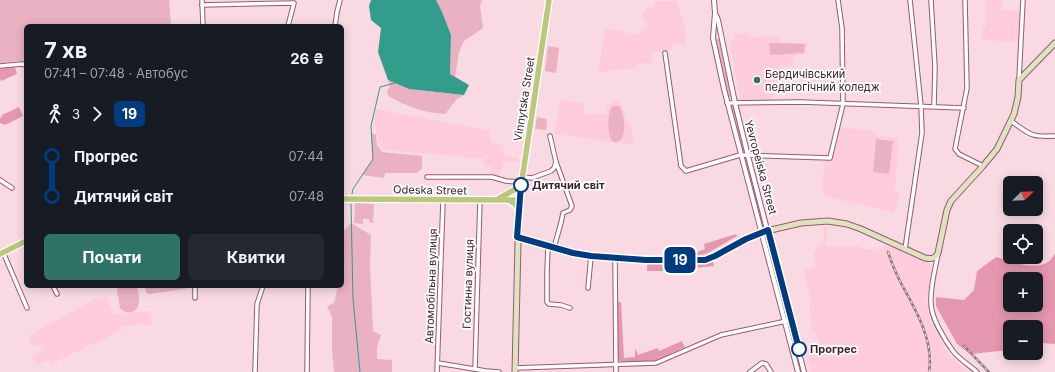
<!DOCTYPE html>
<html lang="uk">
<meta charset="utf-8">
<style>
body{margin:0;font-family:Inter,sans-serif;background:#242831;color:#f1f3f6;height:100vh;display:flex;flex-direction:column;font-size:15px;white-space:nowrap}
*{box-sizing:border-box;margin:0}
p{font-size:13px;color:#9ea1a6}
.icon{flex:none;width:22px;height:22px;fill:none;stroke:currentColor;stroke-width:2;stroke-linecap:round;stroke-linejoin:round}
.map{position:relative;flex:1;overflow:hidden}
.drawer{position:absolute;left:24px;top:24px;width:320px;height:264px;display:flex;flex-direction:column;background:#171b24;border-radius:6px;box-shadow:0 2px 10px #0003}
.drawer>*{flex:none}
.badge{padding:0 8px;border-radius:6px;font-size:14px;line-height:26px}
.needle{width:26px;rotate:67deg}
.fabs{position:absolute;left:1003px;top:176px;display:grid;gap:8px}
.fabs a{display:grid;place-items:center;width:40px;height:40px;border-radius:6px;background:#171b24;box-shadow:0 2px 10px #0003;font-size:20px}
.map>.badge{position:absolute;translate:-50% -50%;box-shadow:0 0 0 2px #fff}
.legs{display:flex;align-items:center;gap:6px;height:44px;padding:0 20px;font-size:13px}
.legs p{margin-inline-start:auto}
.summary{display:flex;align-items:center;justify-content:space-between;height:68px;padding:0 20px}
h1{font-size:22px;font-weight:700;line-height:30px}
.primary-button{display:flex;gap:8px;margin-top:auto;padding:8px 20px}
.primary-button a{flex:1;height:46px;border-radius:6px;background:#2e7366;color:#fff;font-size:16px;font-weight:700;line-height:46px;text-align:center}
.primary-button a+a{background:#242831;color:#f1f3f6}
ul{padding:0 20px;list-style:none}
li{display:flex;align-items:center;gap:14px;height:40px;font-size:15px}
li i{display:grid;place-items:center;width:6px;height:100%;margin:0 5px;background:currentColor}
li i::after{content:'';width:10px;height:10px;margin:-5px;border:3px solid;border-radius:50%;background:#171b24}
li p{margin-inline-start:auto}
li:first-child i{background:linear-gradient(#0000 50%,currentColor 0)}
li:last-child i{background:linear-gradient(currentColor 50%,#0000 0)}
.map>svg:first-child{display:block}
.built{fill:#feccda}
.green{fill:#e9b1c1}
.forest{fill:#e697b0;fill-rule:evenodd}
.water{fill:#339d8b}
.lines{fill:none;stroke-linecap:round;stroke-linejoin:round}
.stream{stroke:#339d8b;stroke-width:1}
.minor-casing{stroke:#9a596f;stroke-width:5.5}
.tertiary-casing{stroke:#9a596f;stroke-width:6}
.secondary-casing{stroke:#9a596f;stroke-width:7}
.primary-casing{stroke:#fff;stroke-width:8}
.minor{stroke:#fff;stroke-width:3.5}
.tertiary{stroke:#fff;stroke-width:4}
.secondary{stroke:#dce3be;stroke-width:5}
.primary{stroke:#bac77d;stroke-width:5.5}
.rail-casing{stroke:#92757e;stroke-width:2.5}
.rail{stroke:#fff;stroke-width:1;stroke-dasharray:3;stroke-linecap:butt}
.line-1-casing{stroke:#fff;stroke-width:9}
.line-1{stroke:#003b80;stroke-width:6}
.poi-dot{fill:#2e7366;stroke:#fff;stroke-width:1.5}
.stop-1-dot{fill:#fff;stroke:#003b80;stroke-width:2}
.labels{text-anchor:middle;stroke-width:3.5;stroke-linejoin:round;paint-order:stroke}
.poi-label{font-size:11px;fill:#3f232c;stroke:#fff;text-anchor:start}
.street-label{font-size:11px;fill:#3f232c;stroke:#fff}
.stop-label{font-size:11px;font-weight:bold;fill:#3f232c;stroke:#fff;text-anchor:start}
</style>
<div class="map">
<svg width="1055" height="372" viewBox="0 0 1055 372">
<rect width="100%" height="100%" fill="#f9dae2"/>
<!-- built -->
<g class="built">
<path d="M985,0H1002V10L1020,11L1019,42L982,40V26H985Z"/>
<path d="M654,1H677L686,32L685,45L672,44L670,51L654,52L652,63L637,64L635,69H620L598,73L605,30L614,29L626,32V35L635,34L642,31L648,24L643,20L645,19L642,16L647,7L653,8Z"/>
<path d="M740,33L749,34L750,37L780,36L781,42L808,43L806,54L796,55L791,68L782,66V73L777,74L778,85L774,87L772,101L741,102L729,40L735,39L734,34Z"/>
<path d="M619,99L632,132L634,140L633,143L625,144L555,134L560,100L584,103V115L606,114V106Z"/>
<path d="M376,109L490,130L491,142L503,144L504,155L519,158V162L504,161L499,176H491V167L485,166L484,159L384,150L378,145V137L374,119Z"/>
<path d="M839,127L870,131L880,136L899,138L895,191L900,193L894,213L824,196L825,190H822L825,161L832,159Z"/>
<path d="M824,227H827L826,246H860L862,249H878L889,245L930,264L931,274L927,301L930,320L948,355L969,372H811L808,356L820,353L816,334H815L814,332H812L811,329L810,296L804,271L815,266L813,251H816L817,245H823Z"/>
<path d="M106,297L114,314L151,311L152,325H141V324L124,326L121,327L122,330L52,364L49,360L37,365L32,357L39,353L42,347L39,345L33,347L28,336L95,299Z"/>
</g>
<!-- green -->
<g class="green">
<path d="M0,0H169L171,26H26V62L19,61L0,63Z"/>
<path d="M436,0H482L480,6L483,28L464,41L459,52L455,77L450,74L451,35Z"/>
<path d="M715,39H719L731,97H727Z"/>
<path d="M769,43L805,44L804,53L770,55Z"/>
<path d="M548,46L559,48L556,73L545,71Z"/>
<path d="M388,80L409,89L464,95L457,99L445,114C424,113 406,106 388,96L387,91L390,86Z"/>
<path d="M733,104L745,151L741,153L729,105Z"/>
<path d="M613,106H619C625,112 629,148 612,141C607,135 607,111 613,106Z"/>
<path d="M537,117L547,119L546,130L535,129Z"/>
<path d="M371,132L376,135L377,145L382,152L422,156V168L417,173H385L384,178L362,175L373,159Z"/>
<path d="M876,139L893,141L889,174L873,172Z"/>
<path d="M747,158L766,227L762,229L743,159Z"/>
<path d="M355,203L374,204L373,223L369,222V219H363V224L354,223Z"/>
<path d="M351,223L371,235L370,266L373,331L381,335L377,347V359L392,360V372H334L332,350V317L327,306L334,303L338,286H342V233Z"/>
<path d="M767,234L788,315L785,316L764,235Z"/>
<path d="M118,286H137C140,297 142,315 125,312L120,308L117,291Z"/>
<path d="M145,286H188L185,289L149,294L146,292Z"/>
</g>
<!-- forest -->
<g class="forest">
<path d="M15,67L17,74L1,81L0,78V69Z"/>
<path d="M19,107L23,116L5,125L0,123V118L2,117V115Z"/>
<path d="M736,234L737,236L708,253L697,256L695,253L705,249L704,244Z"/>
<path d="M1055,253V344L1041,343L1036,344V327H1010V350L970,354L957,344L946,324L936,306V297L964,300L974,290L977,271L996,257C1014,262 1045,276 1055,253ZM1010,279H1036V305H1010Z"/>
<path d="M712,259L714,266L685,269V264L701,263Z"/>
<path d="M647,262L680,263V271H647Z"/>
<path d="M618,302H621L624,358L635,357V348L638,355L658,348L659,351L682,341L685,347L654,361L622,362L618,360Z"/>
</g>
<!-- water -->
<path class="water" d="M371,0H436L442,12L451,35L450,74L469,85L464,95L409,89L388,80L378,52L381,28L371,20L369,6Z"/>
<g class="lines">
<!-- stream -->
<g class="stream">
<path d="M352,194L353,189L373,159L371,126L380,87L395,83"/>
<path d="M351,204L353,299L360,372"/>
</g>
<!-- minor casing -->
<g class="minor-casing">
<g id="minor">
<path d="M202,0L203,26"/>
<path d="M931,0L935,67L934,106"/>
<path d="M965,0L967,88L955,149L959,154L983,166"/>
<path d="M202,5L294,3L288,26"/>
<path d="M335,26L337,12L340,0"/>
<path d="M665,53L681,166L686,171L740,155L830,158L843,104L842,28L838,0"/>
<path d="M0,66L22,64L26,65"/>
<path d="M1019,79L1023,0"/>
<path d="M727,103L801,102L964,108"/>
<path d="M1011,121C1031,135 1030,137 1055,136"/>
<path d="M550,136L556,162L572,206L570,210L563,213C561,225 557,236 554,248"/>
<path d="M427,177H492L506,181L521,182"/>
<path d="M522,177L532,178L551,171L554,168L556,162"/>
<path d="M0,180L12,188"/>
<path d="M548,246L547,272V302L549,304L561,305L570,308"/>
<path d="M905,249L922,133L921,106L910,0"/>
<path d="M3,252L27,308"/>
<path d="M938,254C935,270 930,287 931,303C931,318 945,340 953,351C959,359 969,365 977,372"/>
<path d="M615,257L616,372"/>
<path d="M53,286L57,294"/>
<path d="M195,286V298"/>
<path d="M588,288L591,256"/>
<path d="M438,363L486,371L499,372"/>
<path d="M515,368L656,363L721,335L791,320"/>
<path d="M475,369L480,200"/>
<path d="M255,372L257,304L263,286"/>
<path d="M307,372L308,286"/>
<path d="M437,372L443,201"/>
<path d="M750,372L762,363L766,364L771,372"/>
</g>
</g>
<!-- tertiary casing -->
<g class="tertiary-casing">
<g id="tertiary">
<path d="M714,0L715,13L713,38L724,89L798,372"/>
<path d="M715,13L718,20L735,103L748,156L804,372"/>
</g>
</g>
<!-- secondary casing -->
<g class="secondary-casing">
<g id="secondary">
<path d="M517,237L573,253L591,256L647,260H695L705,259L715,256L745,239L762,232L801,223L828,221L847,224L861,229L925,258C931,259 935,259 938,253L947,210L951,201L983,166L997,149L1014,114L1018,97L1019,80L1055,43"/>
<path d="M515,372L519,200"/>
</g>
</g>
<!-- primary casing -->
<g class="primary-casing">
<g id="primary">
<path d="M342,199L519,200L549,0"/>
<path d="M498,199L514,190L521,182"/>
<path d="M510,201L515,204L518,209"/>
<path d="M0,254L26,241"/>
</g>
</g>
<!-- minor -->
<use href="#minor" class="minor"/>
<!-- tertiary -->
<use href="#tertiary" class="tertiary"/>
<!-- secondary -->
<use href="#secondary" class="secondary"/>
<!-- primary -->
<use href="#primary" class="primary"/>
<!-- rail casing -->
<g class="rail-casing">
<g id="rail">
<path d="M888,252C892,264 897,276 903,287C917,312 934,342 929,372"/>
<path d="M964,346L989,372"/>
</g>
</g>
<!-- rail -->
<use href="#rail" class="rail"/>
</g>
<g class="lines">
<!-- line-1 casing -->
<g class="line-1-casing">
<path id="line-1" d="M521,185L517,237L573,253L591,256L646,260H705L715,256L746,239L768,230L799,349"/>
</g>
<!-- line-1 -->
<use href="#line-1" class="line-1"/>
</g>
<!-- markers -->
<circle class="poi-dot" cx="757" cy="80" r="4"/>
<g class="stop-1-dot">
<circle cx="521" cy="185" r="7"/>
<circle cx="799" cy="349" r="7"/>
</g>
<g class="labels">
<!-- poi labels -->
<g class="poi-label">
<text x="765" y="78">Бердичівський<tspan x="765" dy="13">педагогічний коледж</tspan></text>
</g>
<!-- street labels -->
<g class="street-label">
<text transform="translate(524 99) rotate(-81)" y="4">Vinnytska Street</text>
<text transform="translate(761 167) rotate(75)" y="4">Yevropeiska Street</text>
<text transform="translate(430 190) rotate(1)" y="4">Odeska Street</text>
<text transform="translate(468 284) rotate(-88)" y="4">Гостинна вулиця</text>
<text transform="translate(431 286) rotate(-88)" y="4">Автомобільна вулиця</text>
</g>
<!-- stop labels -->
<g class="stop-label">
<text x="532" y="189">Дитячий світ</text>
<text x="810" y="353">Прогрес</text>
</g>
</g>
</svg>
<div class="fabs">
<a><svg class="needle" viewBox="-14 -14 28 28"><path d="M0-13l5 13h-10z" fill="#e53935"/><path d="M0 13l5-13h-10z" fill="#9ea1a6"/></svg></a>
<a><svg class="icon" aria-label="locate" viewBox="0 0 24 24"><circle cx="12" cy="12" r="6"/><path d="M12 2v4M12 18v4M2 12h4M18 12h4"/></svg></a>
<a>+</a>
<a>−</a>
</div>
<b class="badge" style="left:680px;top:260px;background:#003b80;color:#fff">19</b>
<section class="drawer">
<div class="summary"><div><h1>7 хв</h1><p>07:41 – 07:48 · Автобус</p></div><b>26 ₴</b></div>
<div class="legs"><svg class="icon" aria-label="walk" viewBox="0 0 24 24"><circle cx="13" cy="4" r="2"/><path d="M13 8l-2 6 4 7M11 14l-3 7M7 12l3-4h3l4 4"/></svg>3<svg class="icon" aria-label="forward" viewBox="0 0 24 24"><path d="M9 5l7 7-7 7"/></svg><b class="badge" style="background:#003b80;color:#fff">19</b></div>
<ul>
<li><i style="color:#003b80"></i><b>Прогрес</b><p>07:44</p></li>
<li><i style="color:#003b80"></i><b>Дитячий світ</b><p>07:48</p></li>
</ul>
<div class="primary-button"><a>Почати</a><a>Квитки</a></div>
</section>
</div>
